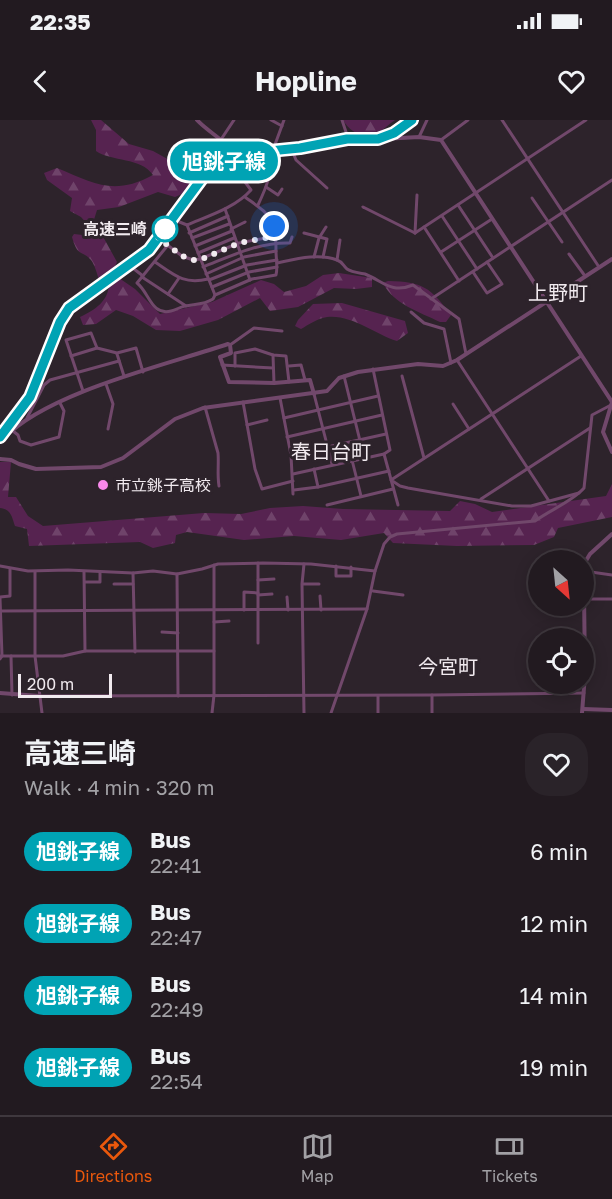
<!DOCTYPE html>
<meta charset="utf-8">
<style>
body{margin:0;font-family:"Golos Text","Noto Sans JP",sans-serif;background:#2a2329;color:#f1f3f6;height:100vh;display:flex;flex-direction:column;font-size:22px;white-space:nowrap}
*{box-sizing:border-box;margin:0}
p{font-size:20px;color:#a2a1a5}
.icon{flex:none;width:33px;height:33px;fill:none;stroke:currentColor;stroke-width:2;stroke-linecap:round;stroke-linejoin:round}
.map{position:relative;height:593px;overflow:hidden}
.panel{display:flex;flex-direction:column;background:#221a20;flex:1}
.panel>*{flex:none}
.badge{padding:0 12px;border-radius:20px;font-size:21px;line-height:39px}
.needle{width:39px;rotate:153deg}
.fabs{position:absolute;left:528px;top:430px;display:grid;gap:12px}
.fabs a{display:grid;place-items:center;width:66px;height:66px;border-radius:50%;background:#221a20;box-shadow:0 3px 15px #0003,0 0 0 2px #3f383e;font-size:30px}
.scale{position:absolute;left:18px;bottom:15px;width:94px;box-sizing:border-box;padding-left:6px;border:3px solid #f1eaef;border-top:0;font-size:16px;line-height:21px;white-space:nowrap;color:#f1eaef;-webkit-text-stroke:4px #2d232b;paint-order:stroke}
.you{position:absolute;width:30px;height:30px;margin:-15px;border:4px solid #fff;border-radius:50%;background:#1a73e8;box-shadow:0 0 0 9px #1a73e833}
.map>.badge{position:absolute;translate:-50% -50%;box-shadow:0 0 0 3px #fff}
.round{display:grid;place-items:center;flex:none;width:63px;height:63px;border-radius:24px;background:#2a2329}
.summary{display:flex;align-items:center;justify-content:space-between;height:102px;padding:0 24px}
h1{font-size:28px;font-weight:700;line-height:45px}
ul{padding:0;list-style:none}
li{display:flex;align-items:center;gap:18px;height:72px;padding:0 24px}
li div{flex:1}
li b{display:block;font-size:22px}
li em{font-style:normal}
li .badge{min-width:66px;font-weight:700;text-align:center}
.status{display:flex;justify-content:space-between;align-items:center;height:42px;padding:0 30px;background:#221a20;direction:ltr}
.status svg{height:16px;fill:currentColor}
header{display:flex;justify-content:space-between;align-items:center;height:78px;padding:0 24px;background:#221a20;font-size:27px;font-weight:700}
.tabs{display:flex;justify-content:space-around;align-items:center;height:84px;border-top:2px solid #3f383e;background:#221a20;font-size:16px;color:#a2a1a5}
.tabs a{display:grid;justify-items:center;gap:3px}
.tabs .on{color:#ea580c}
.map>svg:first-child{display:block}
.forest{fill:url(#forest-firs)}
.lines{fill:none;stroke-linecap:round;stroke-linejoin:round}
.minor{stroke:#71486b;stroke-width:3}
.tertiary{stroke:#71486b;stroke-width:4}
.trunk{stroke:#c86abc;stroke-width:6}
.line-casing{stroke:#fff;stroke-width:14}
.line{stroke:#00a3b4;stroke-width:9}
.walk{stroke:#f1eaef;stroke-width:6;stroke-dasharray:0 10.8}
.stop-dot{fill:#fff;stroke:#00a3b4;stroke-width:3}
.poi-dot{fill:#f888ea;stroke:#2d232b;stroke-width:2}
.labels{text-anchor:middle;stroke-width:6;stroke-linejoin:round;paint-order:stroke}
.stop-label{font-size:16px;font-weight:bold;fill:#f1eaef;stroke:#2d232b;text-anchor:end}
.poi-label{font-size:16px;fill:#f1eaef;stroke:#2d232b;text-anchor:start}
.quarter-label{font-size:20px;fill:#f1eaef;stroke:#2d232b}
</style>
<div class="status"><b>22:35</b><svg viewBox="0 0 49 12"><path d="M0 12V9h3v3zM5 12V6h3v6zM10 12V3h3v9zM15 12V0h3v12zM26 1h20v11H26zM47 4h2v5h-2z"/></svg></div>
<header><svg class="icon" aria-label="back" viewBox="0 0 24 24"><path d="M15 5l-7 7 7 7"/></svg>Hopline<svg class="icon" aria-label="heart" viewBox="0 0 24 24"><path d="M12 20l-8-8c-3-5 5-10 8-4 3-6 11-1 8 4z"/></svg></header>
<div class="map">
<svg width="612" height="593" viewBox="0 0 612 593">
<defs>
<pattern id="forest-firs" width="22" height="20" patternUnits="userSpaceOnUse" patternTransform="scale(1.5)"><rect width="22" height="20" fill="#562350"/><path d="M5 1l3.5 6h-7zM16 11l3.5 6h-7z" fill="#6f436a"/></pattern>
</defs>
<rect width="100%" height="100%" fill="#2d232b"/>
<!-- forest -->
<g class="forest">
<path d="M91,0H101L129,24L153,31L191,52L189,71L175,77L158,72L119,87L97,90L92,106H89L81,97L70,91L72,78L47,60L44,53L57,48C95,64 114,76 153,55C141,37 112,42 96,31V10Z"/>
<path d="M343,0H395C389,4 381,12 374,15C361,18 349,11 343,0Z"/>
<path d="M101,113L117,142L111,154L99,160C97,154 95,145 91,140C81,129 78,138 72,117L74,114L91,116Z"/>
<path d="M339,153L372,158V167L356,169L334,168L298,187L270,191L260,178L218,200L180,211L156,210L133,196L116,190L96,204L83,205L80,197C95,190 109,181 109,163L119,158L135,169L160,194L212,182L261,160L274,164L284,172L306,166L323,155Z"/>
<path d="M388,161C423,162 430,167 451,195L446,202H440C420,192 393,184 383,163Z"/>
<path d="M342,183L405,201L408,213L397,221C375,214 351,194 327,197C318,198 308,205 301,209L295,206L298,200L313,184Z"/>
<path d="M0,342H11L8,377H16L28,396L43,406L204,393L241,394L270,388L303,386L343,389L450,391L460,381L475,384L492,392L606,376L612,364V397L558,408L554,417L534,425L457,426L393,423L384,413L341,420L294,416L244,420L187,412L176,415L175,423L153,428L140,422L29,426L27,409L15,406C12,397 11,389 0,388Z"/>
</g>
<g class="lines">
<!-- minor -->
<g class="minor">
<path d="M271,0L282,6"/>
<path d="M342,0L348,18"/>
<path d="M502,0L599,147"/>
<path d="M419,17L427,0"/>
<path d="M441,20L468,0"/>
<path d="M273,30L284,0"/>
<path d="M292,30L296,40L327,68"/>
<path d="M206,53L205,49L208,39L234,0"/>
<path d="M252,54L253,34"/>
<path d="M266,67L278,75L282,69"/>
<path d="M532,78L562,122"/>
<path d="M258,85C266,68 274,51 268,32"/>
<path d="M458,85L493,138"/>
<path d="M363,87L415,113"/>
<path d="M225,89L250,160"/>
<path d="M442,96L477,149"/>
<path d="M172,99L187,105L215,175"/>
<path d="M187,105C208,96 235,88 251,70L245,62"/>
<path d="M424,107L459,161"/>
<path d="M231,109L245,102"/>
<path d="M189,113L228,96"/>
<path d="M304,113L327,119L323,137"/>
<path d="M415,113L586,0"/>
<path d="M415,113L417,75"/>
<path d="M158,118L182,136L193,140L200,139L239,123L276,116"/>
<path d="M192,118L229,104"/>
<path d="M168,125L137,163C149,172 151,196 171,191C176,190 180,187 185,186C195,184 204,185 213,179L215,175L252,159L276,155C278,147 276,139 276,131C276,97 271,96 245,77"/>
<path d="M195,126L232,111"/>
<path d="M441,132L492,99"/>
<path d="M198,133L234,118"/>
<path d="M569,134L585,156"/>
<path d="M314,137L319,118L326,107"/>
<path d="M337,140L340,120"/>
<path d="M155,142C174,155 184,165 208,159"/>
<path d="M277,143C296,139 318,133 337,140C343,142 343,146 347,149C351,152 360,153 365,154C383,161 391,174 413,165L459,199L466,234"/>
<path d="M203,147C231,136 259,122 290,123L292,117"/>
<path d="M134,149L143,156"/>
<path d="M473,152L487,173L502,164L487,142"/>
<path d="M206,154L244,137L276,131"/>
<path d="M142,157L186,186"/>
<path d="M209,160L247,145L277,140"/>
<path d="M212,167L249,152L277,147"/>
<path d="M168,174L179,158"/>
<path d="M431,179L612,60"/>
<path d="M411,192L424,203L444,209L451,243"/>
<path d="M230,225L254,208L282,211"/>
<path d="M117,234L124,256"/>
<path d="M273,235L274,263"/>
<path d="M71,236L97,228"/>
<path d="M457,240L549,381"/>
<path d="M222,245L273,248"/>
<path d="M235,246V233L255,229L273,235L286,236L289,262"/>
<path d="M289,246L301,245L305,260"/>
<path d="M344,256L364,337"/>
<path d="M402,256L424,338"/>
<path d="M106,264L113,284L108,309"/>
<path d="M83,271L66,220L91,213L97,228L117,233L136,228L143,252"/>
<path d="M314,274L332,344"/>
<path d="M280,278L291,335L293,374"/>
<path d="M243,282L255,349L262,369L293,361"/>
<path d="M453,284L469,309"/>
<path d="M205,287L218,333C219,345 217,353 219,366"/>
<path d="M27,298L44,265L50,260L119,241"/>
<path d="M284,298L378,276"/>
<path d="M247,305L267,300"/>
<path d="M13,311L18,315L20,321L31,325L59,317L64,291L60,283"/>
<path d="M287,317L382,295"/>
<path d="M384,334L398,385"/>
<path d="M291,335L386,314"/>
<path d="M352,340L361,376"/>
<path d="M314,349L318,367"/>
<path d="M293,354L384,334L390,330L373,249"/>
<path d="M294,370L318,367L389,351"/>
<path d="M579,373L531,386H512L408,368L400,366L391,360L581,236"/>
<path d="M481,379L590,308"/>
<path d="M327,385L393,369"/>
<path d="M258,443V523"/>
<path d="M304,444L302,464L304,593"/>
<path d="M0,446L28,451L68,450L133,453L153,451L177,454L202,449L218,444L263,443L311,444L375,451"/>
<path d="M336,446V456H351V447"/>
<path d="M584,451L612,455"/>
<path d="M35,452V536L42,593"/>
<path d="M84,452L85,531"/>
<path d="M133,453L135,532"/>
<path d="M177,454L178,576"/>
<path d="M258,460L274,459"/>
<path d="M85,462H100V452"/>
<path d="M114,464H133"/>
<path d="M303,464H319"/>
<path d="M373,471L403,475"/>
<path d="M258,475L272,474"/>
<path d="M320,476L321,490"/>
<path d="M0,477L10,476V449"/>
<path d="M287,477L288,490"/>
<path d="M0,478L2,536L0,539"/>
<path d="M584,479H612"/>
<path d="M244,490V472L258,473"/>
<path d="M1,491L367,489"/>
<path d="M214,502L229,501"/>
<path d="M162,512L178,513"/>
<path d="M0,536H63L85,531H214"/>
<path d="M11,536L12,575"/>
<path d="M214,575V445"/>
<path d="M432,575V593"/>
<path d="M39,576L432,575L584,573"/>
<path d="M212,593L214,575"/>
<path d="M331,593L367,489L375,451L384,424L390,417L397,414L535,401C550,390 573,381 584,368L592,295L611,285"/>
<path d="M378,593V576"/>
</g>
<!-- tertiary -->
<g class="tertiary">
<path d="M197,0C209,13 226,20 235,36"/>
<path d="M382,19L419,17L441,20L612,282L603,312L612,332"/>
<path d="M0,318H4C48,272 166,245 228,224L230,225L231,233L220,237L229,262L274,263L310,260L314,274"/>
<path d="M0,339L11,340L19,344L36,349L101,347L123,338L175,299L203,288L327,271L339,258L358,252L418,244L443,246L457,240L612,139"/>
<path d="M584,444L590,434L612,414"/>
<path d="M0,573L39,576"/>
<path d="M583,589L612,590"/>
<path d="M582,593L585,555L584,472"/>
</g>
<!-- trunk -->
<path class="trunk" d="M0,317L30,277L60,202L69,188L149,130L206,53L226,39L238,35L300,28L347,19H378L394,13L412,0"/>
</g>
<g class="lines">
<!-- line casing -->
<g class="line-casing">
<path id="line" d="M0,317L30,277L60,202L69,188L149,130L206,53L226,39L238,34L300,28L347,19H378L394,13L412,0"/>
</g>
<!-- line -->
<use href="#line" class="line"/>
<!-- walk -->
<path class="walk" d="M165,109L158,118L182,136L193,140H200L239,123L276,116L274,106"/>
</g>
<!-- markers -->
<circle class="stop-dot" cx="165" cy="109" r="12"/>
<circle class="poi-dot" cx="103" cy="365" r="6"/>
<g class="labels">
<!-- stop labels -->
<g class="stop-label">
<text x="147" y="115">高速三崎</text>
</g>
<!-- poi labels -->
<g class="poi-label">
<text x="115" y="371">市立銚子高校</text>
</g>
<!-- quarter labels -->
<g class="quarter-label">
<text x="558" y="180">上野町</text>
<text x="331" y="339">春日台町</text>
<text x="448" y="554">今宮町</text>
</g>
</g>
</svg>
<div class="fabs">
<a><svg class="needle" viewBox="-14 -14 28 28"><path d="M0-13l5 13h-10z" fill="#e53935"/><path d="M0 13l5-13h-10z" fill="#a2a1a5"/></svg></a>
<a><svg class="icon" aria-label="locate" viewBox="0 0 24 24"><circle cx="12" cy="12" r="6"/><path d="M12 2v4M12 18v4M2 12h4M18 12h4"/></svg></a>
</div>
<div class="scale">200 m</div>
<div class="you" style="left:274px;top:106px"></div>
<b class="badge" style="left:224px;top:41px;background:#00a3b4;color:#fff">旭銚子線</b>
</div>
<section class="panel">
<div class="summary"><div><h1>高速三崎</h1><p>Walk · 4 min · 320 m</p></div><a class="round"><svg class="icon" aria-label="heart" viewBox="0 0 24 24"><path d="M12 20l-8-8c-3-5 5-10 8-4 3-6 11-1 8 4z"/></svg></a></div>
<ul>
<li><span class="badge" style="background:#00a3b4;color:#fff">旭銚子線</span><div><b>Bus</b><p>22:41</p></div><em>6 min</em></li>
<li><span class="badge" style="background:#00a3b4;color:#fff">旭銚子線</span><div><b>Bus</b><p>22:47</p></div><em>12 min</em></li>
<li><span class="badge" style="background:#00a3b4;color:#fff">旭銚子線</span><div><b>Bus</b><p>22:49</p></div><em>14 min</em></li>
<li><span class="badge" style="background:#00a3b4;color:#fff">旭銚子線</span><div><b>Bus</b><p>22:54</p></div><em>19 min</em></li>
</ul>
</section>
<nav class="tabs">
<a class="on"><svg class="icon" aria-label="directions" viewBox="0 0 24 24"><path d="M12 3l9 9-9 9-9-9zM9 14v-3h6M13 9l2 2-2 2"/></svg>Directions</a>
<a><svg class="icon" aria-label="map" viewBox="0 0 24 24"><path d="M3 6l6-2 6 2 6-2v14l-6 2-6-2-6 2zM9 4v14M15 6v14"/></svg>Map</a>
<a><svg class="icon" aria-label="tickets" viewBox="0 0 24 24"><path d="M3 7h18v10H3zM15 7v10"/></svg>Tickets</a>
</nav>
